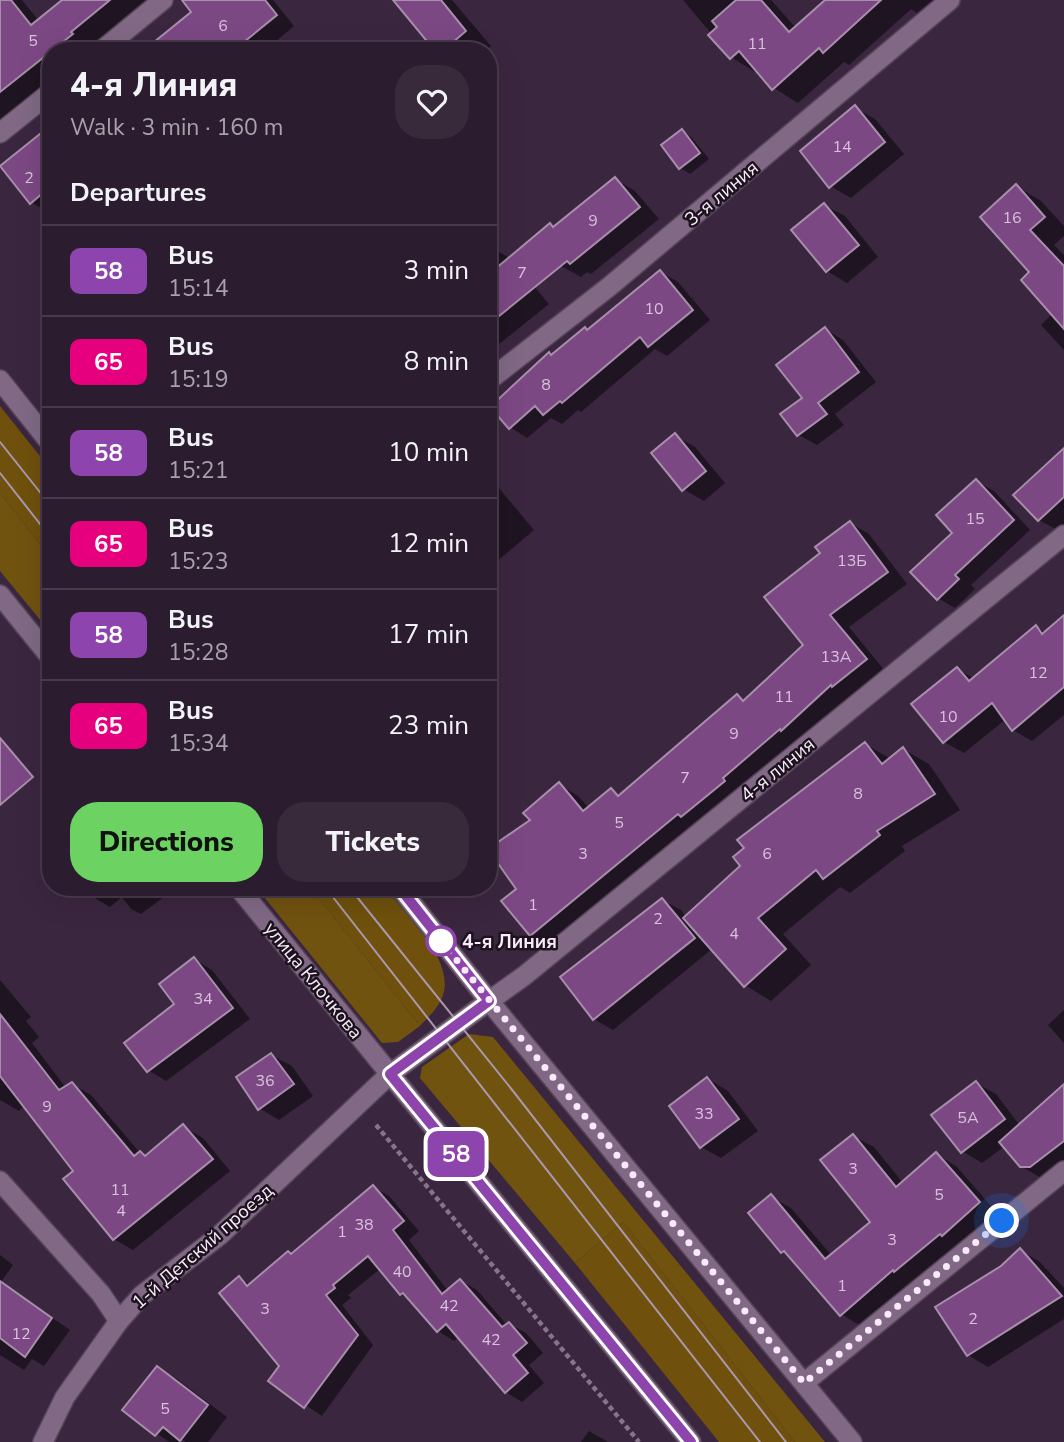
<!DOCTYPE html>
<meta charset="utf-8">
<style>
body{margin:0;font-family:"Nunito Sans",sans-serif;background:#38293b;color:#f1f3f6;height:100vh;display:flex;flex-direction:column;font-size:26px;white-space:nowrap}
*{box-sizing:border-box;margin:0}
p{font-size:23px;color:#a6a1aa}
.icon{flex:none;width:38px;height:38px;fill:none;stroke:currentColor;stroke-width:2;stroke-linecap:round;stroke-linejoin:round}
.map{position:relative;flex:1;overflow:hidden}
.panel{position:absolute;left:42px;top:42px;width:455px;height:854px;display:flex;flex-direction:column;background:#2c1c2f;border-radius:28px;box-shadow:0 7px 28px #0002,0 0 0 2px #483a4b}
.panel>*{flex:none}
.badge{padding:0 14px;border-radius:10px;font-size:24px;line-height:46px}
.you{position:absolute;width:35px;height:35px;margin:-18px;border:5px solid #fff;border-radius:50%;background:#1a73e8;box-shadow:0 0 0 10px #1a73e833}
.map>.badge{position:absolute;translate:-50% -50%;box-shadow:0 0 0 4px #fff}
h2{padding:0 28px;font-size:26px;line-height:63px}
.round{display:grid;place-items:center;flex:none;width:74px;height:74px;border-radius:28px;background:#38293b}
.headline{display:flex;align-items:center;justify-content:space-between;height:119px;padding:0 28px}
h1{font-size:33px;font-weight:800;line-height:52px}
.primary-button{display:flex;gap:14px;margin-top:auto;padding:14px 28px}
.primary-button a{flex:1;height:80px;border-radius:28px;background:#6cd362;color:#111;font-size:28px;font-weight:800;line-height:80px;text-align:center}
.primary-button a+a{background:#38293b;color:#f1f3f6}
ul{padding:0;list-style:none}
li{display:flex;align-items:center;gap:21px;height:91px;padding:0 28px;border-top:2px solid #483a4b}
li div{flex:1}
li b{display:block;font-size:26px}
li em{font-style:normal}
li .badge{min-width:77px;font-weight:700;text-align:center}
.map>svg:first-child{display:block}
.green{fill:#6f510d}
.forest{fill:#715310}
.shadow{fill:#0007}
.building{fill:#7c4884;stroke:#a78eab;stroke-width:2}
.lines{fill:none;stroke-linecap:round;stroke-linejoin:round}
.minor-casing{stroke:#554358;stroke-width:22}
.tertiary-casing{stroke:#554358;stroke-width:22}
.path{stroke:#867489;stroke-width:4.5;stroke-dasharray:5 3.5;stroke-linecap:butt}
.minor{stroke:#816985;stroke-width:19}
.tertiary{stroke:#816985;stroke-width:19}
.tram{stroke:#aa99ad;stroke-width:2}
.line-casing{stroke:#fff;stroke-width:16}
.line{stroke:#8e44ad;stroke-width:10}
.walk{stroke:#f8eafa;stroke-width:7;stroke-dasharray:0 12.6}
.stop-dot{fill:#fff;stroke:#8e44ad;stroke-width:3.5}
.labels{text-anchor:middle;stroke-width:5;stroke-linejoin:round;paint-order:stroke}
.number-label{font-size:16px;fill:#d9c2dc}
.street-label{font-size:19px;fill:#f8eafa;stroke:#1d131e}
.stop-label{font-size:19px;font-weight:bold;fill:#f8eafa;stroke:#1d131e;text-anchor:start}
</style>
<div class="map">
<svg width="1064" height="1442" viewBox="0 0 1064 1442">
<rect width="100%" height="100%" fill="#3b263f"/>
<!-- green -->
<g class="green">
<path d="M0,406L51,470V558L0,493Z"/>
<path d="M310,887H384C405,913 455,960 443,995C439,1008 428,1017 420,1026Z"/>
<path d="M623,1222L795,1442H719L575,1263Z"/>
</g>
<!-- forest -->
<g class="forest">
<path d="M0,493L51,558V633L0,571Z"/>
<path d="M256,887H310L420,1026L398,1042L382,1043Z"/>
<path d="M469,1034L493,1037L825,1442H795L623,1222L575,1263L420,1078L422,1067Z"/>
</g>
<!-- shadow -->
<g class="shadow">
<path d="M0,0H22L39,21L65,0H149L93,45L95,47L91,51H51V84L0,126Z"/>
<path d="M199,0H273L294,26L264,51H146L193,12Z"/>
<path d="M395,0H452L491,46L486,51H438Z"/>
<path d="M683,0H771L796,28L827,0H933L917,13L911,9L849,65L844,62L798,103L774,88L758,70L755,72L731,57Z"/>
<path d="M855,108L875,119L904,154L851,198L830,186Z"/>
<path d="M51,127V212L49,213L31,202Z"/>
<path d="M682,131L691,137L709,159L690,174L681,168L663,146Z"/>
<path d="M615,179L635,191L659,219L591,274L587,272L581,277L561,266Z"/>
<path d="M1016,186L1041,201L1064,226V236L1054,245L1064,255V350L1041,325L1053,313L1032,273Z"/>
<path d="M824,205L845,216L878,257L847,283L827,271Z"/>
<path d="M491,247L511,259L549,304L488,353V250Z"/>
<path d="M661,272L678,282L710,320L667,356L655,349L581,412L578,410L562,424L551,418L527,438L510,427L553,357L588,331Z"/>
<path d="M825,329L843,340L876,382L835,414L844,425L817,445L799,435L783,415L804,399Z"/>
<path d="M675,436L695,447L725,483L704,501L683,489Z"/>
<path d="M1064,466V527L1059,531L1039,520Z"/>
<path d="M488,475L534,530L488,569Z"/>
<path d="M976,481L994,491L1030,530L971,585L975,589L955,608L938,598L955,533Z"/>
<path d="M850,523L869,534L907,584L849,627L885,671L853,697L851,696L802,741L550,946L531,935L519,890L533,821L559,784L578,796L589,808L611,790L621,796L737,696L745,701L805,646L822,553Z"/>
<path d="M1064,625V715L1032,741L1013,730L1006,719L964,753L944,742L957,669L975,679L1036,627L1046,633Z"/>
<path d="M865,744L891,759L903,749L929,764L960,810L902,846L905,851L850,893L840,887L783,934L811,965L771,1001L745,985L712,949L613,1030L594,1019L563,977L662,900L681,910L686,917L742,866Z"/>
<path d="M86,887H163L168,894L141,914L131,909L122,897L110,907L93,897Z"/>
<path d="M194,959L212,970L250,1019L166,1081L148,1070Z"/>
<path d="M0,980L31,1017L26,1021L39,1037L32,1043L66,1088L72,1084L91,1095L140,1153L147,1156L184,1127L203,1138L230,1171L133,1250L114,1239L76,1171L25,1105L19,1111L0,1100Z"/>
<path d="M1064,1010V1043L1048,1025Z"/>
<path d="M271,1055L292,1066L313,1096L279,1120L259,1108Z"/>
<path d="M708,1079L728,1091L758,1131L721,1158L701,1147Z"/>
<path d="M976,1083L996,1094L1020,1126L1064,1087V1168L1041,1178L1021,1166L1005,1146L982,1163L962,1151Z"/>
<path d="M853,1136L874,1147L903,1183L936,1154L956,1166L999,1215L915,1282L913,1281L861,1326L841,1314L790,1256L783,1252L771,1197L791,1208L832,1256L873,1222Z"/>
<path d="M373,1187L389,1196L419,1231L409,1240L448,1291L461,1281L477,1290L507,1325L509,1324L526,1333L543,1353L529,1365L544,1383L522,1402L506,1392L459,1337L454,1341L438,1331L412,1300L401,1294L380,1269L348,1295L351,1298L342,1305L373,1345L322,1416L270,1381L281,1365L239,1278L251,1285L292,1255Z"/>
<path d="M1020,1250L1040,1262L1064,1288V1319L988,1367L968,1355L1002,1268Z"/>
<path d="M0,1255L13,1265L1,1282L70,1330L44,1366L32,1359L24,1370L0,1355Z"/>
<path d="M157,1368L177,1379L227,1417L208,1442H186L181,1439L180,1442H169L124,1410Z"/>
<path d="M589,1431L608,1442H581Z"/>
</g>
<!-- building -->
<g class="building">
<path d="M0,0H11L31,25L62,0H110L71,32L73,34L0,92Z"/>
<path d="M182,0H265L277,15L233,51H143L191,12Z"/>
<path d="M393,0H441L466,31L443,51H435Z"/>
<path d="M736,0H761L789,32L825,0H881L823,53L819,48L772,90L739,51L730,59L708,35L717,27L712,21Z"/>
<path d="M855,105L885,142L829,188L800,151Z"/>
<path d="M51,125V186L30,204L0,166Z"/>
<path d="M682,129L700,153L679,169L661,145Z"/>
<path d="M615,177L640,207L570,264L567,261L488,325V275L550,223L553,227Z"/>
<path d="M1016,184L1045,217L1030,230L1064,266V329L1021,280L1029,272L980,217Z"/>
<path d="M824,203L859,245L826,272L791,230Z"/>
<path d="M660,270L693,310L648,347L640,337L562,403L560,401L543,415L535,406L509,429L490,407L549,352L551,355L585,327L587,330Z"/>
<path d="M825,327L859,372L818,403L827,414L797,436L780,414L802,398L776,365Z"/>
<path d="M675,433L706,471L682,491L651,453Z"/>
<path d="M1064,448V497L1038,521L1013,495Z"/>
<path d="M976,479L1014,520L955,575L959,579L937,600L910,572L952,533L936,515Z"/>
<path d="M850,521L888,572L830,615L867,659L832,687L831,685L781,731L780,729L723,778L725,781L681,817L678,814L530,936L501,901L516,889L488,849L530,820L523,813L559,782L583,811L611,788L618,796L737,694L743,701L803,645L764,597L820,553L815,547Z"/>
<path d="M1064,615V687L1012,731L992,703L943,743L911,704L957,667L969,681L1036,625L1042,634Z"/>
<path d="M0,738L33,777L0,805Z"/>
<path d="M865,742L882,764L903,747L935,794L877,831L880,835L823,879L816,870L758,918L786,949L744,987L683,918L740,866L733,857L744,848L737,840Z"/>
<path d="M662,898L695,938L593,1020L560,977Z"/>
<path d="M194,957L233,1008L147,1072L124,1043L174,1004L159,984Z"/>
<path d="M0,1014L59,1090L72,1082L134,1156L140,1151L145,1156L183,1124L213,1159L113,1240L63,1179L73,1171L0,1076Z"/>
<path d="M271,1053L294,1084L258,1110L236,1077Z"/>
<path d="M707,1077L739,1119L700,1148L669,1106Z"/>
<path d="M976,1081L1005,1119L961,1153L931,1115Z"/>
<path d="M1064,1084V1141L1030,1167H1020L999,1142Z"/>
<path d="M853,1134L896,1187L936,1152L980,1202L942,1236L940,1234L894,1272L893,1270L840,1316L784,1251L781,1253L748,1213L771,1194L825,1259L870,1222L820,1160Z"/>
<path d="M373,1185L404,1221L393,1230L442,1294L460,1279L502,1327L509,1322L527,1343L513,1355L528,1373L505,1393L446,1324L437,1332L403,1293L400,1295L368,1256L333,1285L335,1288L326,1295L358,1335L304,1408L268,1381L279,1366L219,1293L239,1276L247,1286L288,1251L291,1254Z"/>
<path d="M1020,1248L1062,1296L967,1356L935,1307L1001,1266Z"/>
<path d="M0,1281L52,1318L25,1357L0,1338Z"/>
<path d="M157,1366L208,1405L180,1441L163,1427L155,1436L122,1410Z"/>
</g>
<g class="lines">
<!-- minor casing -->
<g class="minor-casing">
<g id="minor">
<path d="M101,51L163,0"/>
<path d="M0,133L51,92"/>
<path d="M488,381L610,286L950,0"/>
<path d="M0,595L51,658"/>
<path d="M0,1181L101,1294L119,1321"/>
<path d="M804,1383L1064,1171"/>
<path d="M43,1442L65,1397L119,1321L142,1295L220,1235L390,1074L238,887"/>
<path d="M852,1442L489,1001L524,976L1064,535"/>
</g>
</g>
<!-- tertiary casing -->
<g class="tertiary-casing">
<g id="tertiary">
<path d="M0,380L51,444"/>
<path d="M399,887L489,1001L390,1074L691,1442"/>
</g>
</g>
<!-- path -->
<path class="path" d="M376,1125L639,1442"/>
<!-- minor -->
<use href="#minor" class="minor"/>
<!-- tertiary -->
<use href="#tertiary" class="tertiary"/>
<!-- tram -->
<g class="tram">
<path d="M0,442L51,506"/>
<path d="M0,473L51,538"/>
<path d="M325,887L760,1442"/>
<path d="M349,887L513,1091L786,1442"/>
</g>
</g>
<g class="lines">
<!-- line casing -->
<g class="line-casing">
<path id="line" d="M399,887L489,1001L390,1074L691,1442"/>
</g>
<!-- line -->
<use href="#line" class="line"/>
<!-- walk -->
<path class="walk" d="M441,941L804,1383L1002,1221"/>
</g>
<!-- markers -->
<circle class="stop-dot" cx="441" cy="941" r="14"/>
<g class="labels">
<!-- number labels -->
<g class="number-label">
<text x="223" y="31">6</text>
<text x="33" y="46">5</text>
<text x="757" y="49">11</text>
<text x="842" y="152">14</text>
<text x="29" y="183">2</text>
<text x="1012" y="223">16</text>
<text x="593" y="226">9</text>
<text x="522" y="278">7</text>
<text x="654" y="314">10</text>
<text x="546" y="390">8</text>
<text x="975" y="524">15</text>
<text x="852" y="566">13Б</text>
<text x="836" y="662">13А</text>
<text x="1038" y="678">12</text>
<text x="784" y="702">11</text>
<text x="948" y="722">10</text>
<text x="734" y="739">9</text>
<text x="685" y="783">7</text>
<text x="858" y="799">8</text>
<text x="619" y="828">5</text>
<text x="583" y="859">3</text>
<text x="767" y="859">6</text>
<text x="533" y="910">1</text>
<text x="658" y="924">2</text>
<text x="734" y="939">4</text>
<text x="203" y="1004">34</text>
<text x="265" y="1086">36</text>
<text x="47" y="1112">9</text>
<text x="704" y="1119">33</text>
<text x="968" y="1123">5А</text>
<text x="853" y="1174">3</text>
<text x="120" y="1195">11</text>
<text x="939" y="1200">5</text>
<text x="121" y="1216">4</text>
<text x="364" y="1230">38</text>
<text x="342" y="1237">1</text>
<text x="892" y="1245">3</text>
<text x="402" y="1277">40</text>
<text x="842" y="1291">1</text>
<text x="449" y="1311">42</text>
<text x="265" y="1314">3</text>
<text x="973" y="1324">2</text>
<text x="21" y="1339">12</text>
<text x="491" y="1345">42</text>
<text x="165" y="1414">5</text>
</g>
<!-- street labels -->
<g class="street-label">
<text transform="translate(721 193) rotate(-40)" y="7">3-я линия</text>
<text transform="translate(777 769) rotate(-39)" y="7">4-я линия</text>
<text transform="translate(314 980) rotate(51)" y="7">улица Клочкова</text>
<text transform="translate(202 1246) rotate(-41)" y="7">1-й Детский проезд</text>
</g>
<!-- stop labels -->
<g class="stop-label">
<text x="462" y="948">4-я Линия</text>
</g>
</g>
</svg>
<div class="you" style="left:1002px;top:1221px"></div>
<b class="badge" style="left:456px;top:1154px;background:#8e44ad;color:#fff">58</b>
<section class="panel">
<div class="headline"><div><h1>4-я Линия</h1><p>Walk · 3 min · 160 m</p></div><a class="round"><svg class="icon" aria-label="heart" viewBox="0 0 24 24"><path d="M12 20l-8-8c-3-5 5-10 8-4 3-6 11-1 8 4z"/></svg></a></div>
<h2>Departures</h2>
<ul>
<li><span class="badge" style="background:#8e44ad;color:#fff">58</span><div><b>Bus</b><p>15:14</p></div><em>3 min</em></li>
<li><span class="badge" style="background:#e6007e;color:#fff">65</span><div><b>Bus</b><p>15:19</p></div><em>8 min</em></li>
<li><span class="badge" style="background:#8e44ad;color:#fff">58</span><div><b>Bus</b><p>15:21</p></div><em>10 min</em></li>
<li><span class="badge" style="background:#e6007e;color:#fff">65</span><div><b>Bus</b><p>15:23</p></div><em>12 min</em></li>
<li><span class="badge" style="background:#8e44ad;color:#fff">58</span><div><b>Bus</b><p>15:28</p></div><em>17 min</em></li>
<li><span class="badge" style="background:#e6007e;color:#fff">65</span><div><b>Bus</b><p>15:34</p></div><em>23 min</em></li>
</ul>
<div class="primary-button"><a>Directions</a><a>Tickets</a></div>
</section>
</div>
